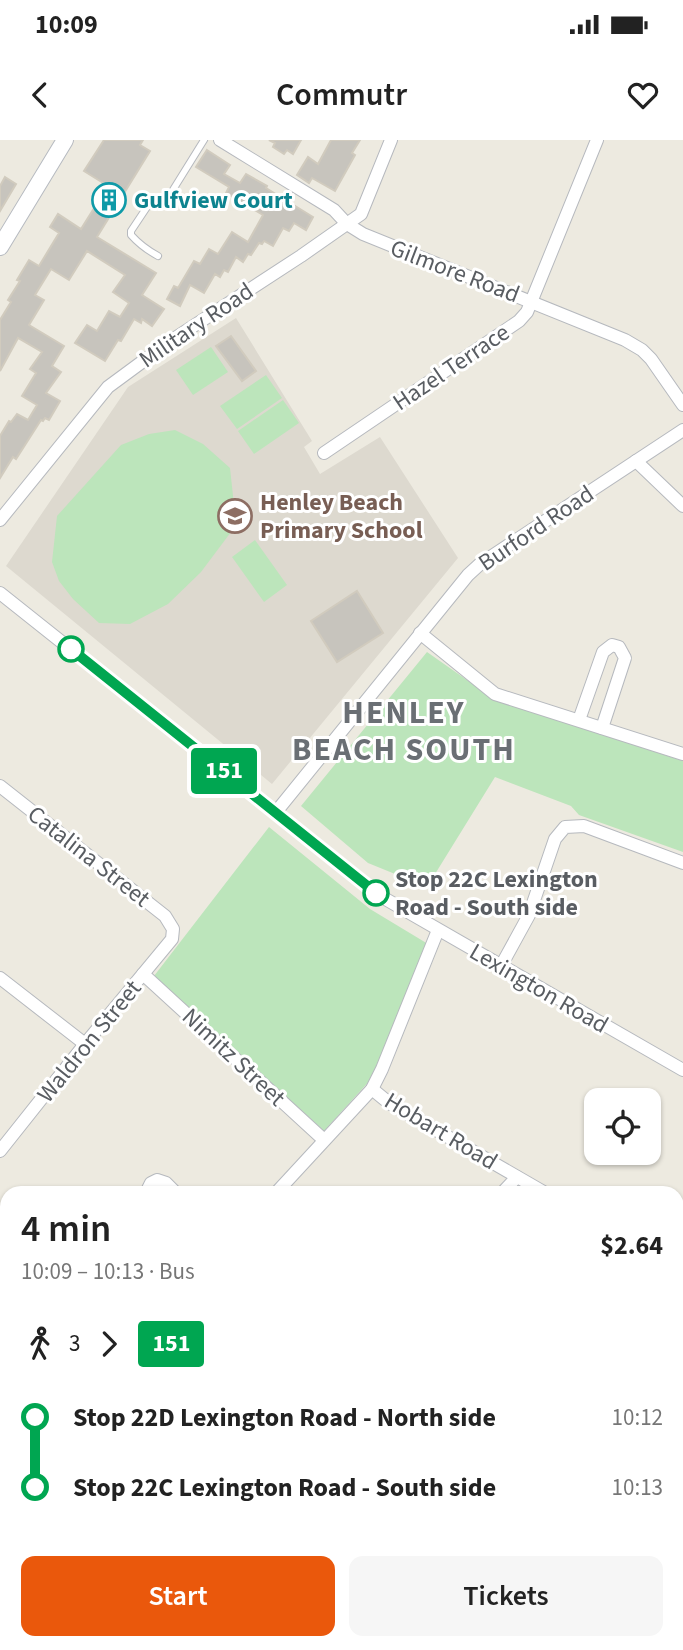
<!DOCTYPE html>
<meta charset="utf-8">
<style>
body{margin:0;font-family:"Source Sans 3",sans-serif;background:#f6f6f6;color:#222;height:100vh;display:flex;flex-direction:column;font-size:26px;white-space:nowrap}
*{box-sizing:border-box;margin:0}
p{font-size:23px;color:#767676}
.icon{flex:none;width:38px;height:38px;fill:none;stroke:currentColor;stroke-width:2;stroke-linecap:round;stroke-linejoin:round}
.map{position:relative;flex:1;overflow:hidden}
.sheet{position:absolute;left:0px;top:1046px;width:684px;height:464px;display:flex;flex-direction:column;background:#fff;border-radius:21px 21px 0 0;box-shadow:0 2px 5px #0004}
.sheet>*{flex:none}
.badge{padding:0 14px;border-radius:5px;font-size:24px;line-height:46px}
.tools{position:absolute;left:584px;top:948px;display:grid;gap:14px}
.tools a{display:grid;place-items:center;width:77px;height:77px;border-radius:14px;background:#fff;box-shadow:0 2px 5px #0004;font-size:35px}
.map>.badge{position:absolute;translate:-50% -50%;box-shadow:0 0 0 4px #fff}
.legs{display:flex;align-items:center;gap:10px;height:77px;padding:0 21px;font-size:23px}
.legs p{margin-inline-start:auto}
.overview{display:flex;align-items:center;justify-content:space-between;height:119px;padding:0 21px}
h1{font-size:38px;font-weight:600;line-height:52px}
.action{display:flex;gap:14px;margin-top:auto;padding:14px 21px}
.action a{flex:1;height:80px;border-radius:14px;background:#ea580c;color:#fff;font-size:28px;font-weight:600;line-height:80px;text-align:center}
.action a+a{background:#f6f6f6;color:#222}
ul{padding:0 21px;list-style:none}
li{display:flex;align-items:center;gap:24px;height:70px;font-size:26px}
li i{display:grid;place-items:center;width:10px;height:100%;margin:0 9px;background:currentColor}
li i::after{content:'';width:18px;height:18px;margin:-9px;border:5px solid;border-radius:50%;background:#fff}
li p{margin-inline-start:auto}
li:first-child i{background:linear-gradient(#0000 50%,currentColor 0)}
li:last-child i{background:linear-gradient(currentColor 50%,#0000 0)}
.status{display:flex;justify-content:space-between;align-items:center;height:49px;padding:0 35px;background:#fff;direction:ltr}
.status svg{height:19px;fill:currentColor}
header{display:flex;justify-content:space-between;align-items:center;height:91px;padding:0 21px;background:#fff;font-size:32px;font-weight:600}
.map>svg:first-child{display:block}
.education{fill:#ddd9cf}
.green{fill:#bce5bb}
.water{fill:#9ed6ff}
.building{fill:#c7c4bd;stroke:#d1cbbe;stroke-width:2}
.lines{fill:none;stroke-linecap:round;stroke-linejoin:round}
.lane-casing{stroke:#b6b9be;stroke-width:8}
.street-casing{stroke:#b6b9be;stroke-width:14}
.secondary-casing{stroke:#b6bac0;stroke-width:18}
.lane{stroke:#fff;stroke-width:6}
.street{stroke:#fff;stroke-width:12}
.secondary{stroke:#fff;stroke-width:16}
.line-1-casing{stroke:#fff;stroke-width:16}
.line-1{stroke:#00a651;stroke-width:10}
.stop-1-dot{fill:#fff;stroke:#00a651;stroke-width:3.5}
.labels{text-anchor:middle;stroke-width:6;stroke-linejoin:round;paint-order:stroke}
.culture-label{font-size:24px;font-weight:bold;fill:#0d838f;stroke:#fff;text-anchor:start}
.street-label{font-size:24px;fill:#595d62;stroke:#fff}
.education-label{font-size:24px;font-weight:bold;fill:#785e54;stroke:#fff;text-anchor:start}
.stop-label{font-size:24px;font-weight:bold;fill:#595d62;stroke:#fff;text-anchor:start}
.district-label{font-size:32px;font-weight:bold;letter-spacing:2px;fill:#6a6f74;stroke:#fff}
</style>
<div class="status"><b>10:09</b><svg viewBox="0 0 49 12"><path d="M0 12V9h3v3zM5 12V6h3v6zM10 12V3h3v9zM15 12V0h3v12zM26 1h20v11H26zM47 4h2v5h-2z"/></svg></div>
<header><svg class="icon" aria-label="back" viewBox="0 0 24 24"><path d="M15 5l-7 7 7 7"/></svg>Commutr<svg class="icon" aria-label="heart" viewBox="0 0 24 24"><path d="M12 20l-8-8c-3-5 5-10 8-4 3-6 11-1 8 4z"/></svg></header>
<div class="map">
<svg width="683" height="1510" viewBox="0 0 683 1510">
<rect width="100%" height="100%" fill="#edeae0"/>
<!-- education -->
<path class="education" d="M236,178L312,301L304,307L320,334L380,297L458,418L272,644L6,426L128,247Z"/>
<!-- green -->
<g class="green">
<path d="M211,207L228,232L193,255L176,230Z"/>
<path d="M266,235L282,258L237,289L220,266Z"/>
<path d="M283,260L299,283L254,314L238,291Z"/>
<path d="M175,290L203,304L230,328L234,365L231,392L201,432L168,464L130,484L99,483L73,459L59,441L52,422L57,376L121,305L149,294Z"/>
<path d="M255,400L287,445L264,462L232,417Z"/>
<path d="M427,512L494,559L683,621V712L579,675L571,666L495,637L427,747L368,723L301,666Z"/>
<path d="M269,687L370,769L428,804L373,937L324,991L154,836Z"/>
<path d="M0,1245L7,1250V1503H381L391,1510H0Z"/>
</g>
<!-- water -->
<path class="water" d="M151,1503H242L252,1510H158Z"/>
<!-- building -->
<g class="building">
<path d="M104,0H143L140,5L150,11L97,97L156,133L142,155L164,169L152,186L142,179L141,183L134,179L121,201L118,200L105,221L75,203L87,185L97,191L109,171L120,177L129,163L113,152L125,135L87,111L69,140L51,129L35,155L44,160L29,185L64,206L52,226L61,232L46,253L60,261L49,280L45,278L43,281L41,280L16,319L13,317L0,338V296L9,281L11,282L17,274L28,280L37,265L22,256L36,233L30,229L42,212L18,198L0,231V180L11,162L8,160L20,141L17,140L29,120L39,126L59,93L50,87L58,74L81,89L108,46L84,31Z"/>
<path d="M269,0H301L293,14L287,10L284,14L273,7L275,3Z"/>
<path d="M331,0H360L352,13L355,15L335,51L312,38L309,43L297,35L308,17L318,24Z"/>
<path d="M207,10L230,25L224,34L240,43L246,34L267,46L266,48L313,77L306,90L294,83L289,91L283,88L273,106L264,101L262,104L259,103L251,115L248,114L243,122L236,117L228,132L224,130L220,137L215,134L204,153L190,145L180,166L167,159L174,146L178,148L194,121L200,124L209,109L218,114L232,92L248,102L263,75L226,53L229,47L196,27Z"/>
<path d="M5,37L16,44L0,71V46Z"/>
<path d="M231,196L256,231L242,241L216,206Z"/>
<path d="M357,451L383,493L337,522L311,481Z"/>
</g>
<g class="lines">
<!-- lane casing -->
<g class="lane-casing">
<path id="lane" d="M158,116C147,110 139,104 131,95V91L147,67L163,60L171,53L204,0"/>
</g>
<!-- street casing -->
<g class="street-casing">
<g id="street">
<path d="M220,0L334,70L347,84L363,94L625,200L642,210L651,219L683,265"/>
<path d="M324,313L519,181L527,172L597,0"/>
<path d="M636,321L683,366"/>
<path d="M0,380L108,247L169,202L301,116L361,74L391,0"/>
<path d="M0,453L382,757L683,930"/>
<path d="M420,493L495,554L683,614"/>
<path d="M579,580L603,512L612,505L619,507L625,518L602,588"/>
<path d="M0,646L165,776L173,789L172,799L85,904L0,1011"/>
<path d="M276,672L468,435L480,424L683,290"/>
<path d="M501,826L529,775L555,699L565,687L584,686L683,723"/>
<path d="M143,834L324,1000"/>
<path d="M0,838L85,904"/>
<path d="M372,949L389,963L547,1054"/>
<path d="M148,1054L147,1051L151,1043L157,1040L166,1043L177,1054"/>
<path d="M275,1054L372,949L382,929L438,790"/>
<path d="M501,1054L517,1037"/>
<path d="M0,1121L7,1125"/>
<path d="M677,1129L683,1132"/>
<path d="M677,1346L683,1340"/>
<path d="M570,1503L578,1510"/>
</g>
</g>
<!-- secondary casing -->
<g class="secondary-casing">
<path id="secondary" d="M0,107L65,0"/>
</g>
<!-- lane -->
<use href="#lane" class="lane"/>
<!-- street -->
<use href="#street" class="street"/>
<!-- secondary -->
<use href="#secondary" class="secondary"/>
</g>
<g class="lines">
<!-- line-1 casing -->
<g class="line-1-casing">
<path id="line-1" d="M71,509L376,753"/>
</g>
<!-- line-1 -->
<use href="#line-1" class="line-1"/>
</g>
<!-- icons -->
<defs>
<g id="building-ring" transform="scale(1.75)"><circle r="9.5" fill="#fff" stroke="#0f9aa8" stroke-width="1.5"/><path d="M-4-6H4V6H1V3H-1V6H-4ZM-2.5-4.3h1.7v1.8h-1.7ZM.8-4.3h1.7v1.8H.8ZM-2.5-1h1.7V.8h-1.7ZM.8-1h1.7V.8H.8Z" fill="#0f9aa8"/></g>
<g id="school-ring" transform="scale(1.75)"><circle r="9.5" fill="#fff" stroke="#8d6e63" stroke-width="1.5"/><path d="M0-5L7-2L0 1L-7-2ZM-4 1L0 2.5L4 1V4Q0 6-4 4Z" fill="#8d6e63"/></g>
</defs>
<g fill-rule="evenodd">
<use href="#building-ring" x="109" y="60"/>
<use href="#school-ring" x="235" y="376"/>
</g>
<!-- markers -->
<g class="stop-1-dot">
<circle cx="71" cy="509" r="12"/>
<circle cx="376" cy="753" r="12"/>
</g>
<g class="labels">
<!-- culture labels -->
<g class="culture-label">
<text x="134" y="68">Gulfview Court</text>
</g>
<!-- street labels -->
<g class="street-label">
<text transform="translate(455 131) rotate(21)" y="8">Gilmore Road</text>
<text transform="translate(196 185) rotate(-34)" y="8">Military Road</text>
<text transform="translate(451 227) rotate(-34)" y="8">Hazel Terrace</text>
<text transform="translate(536 388) rotate(-34)" y="8">Burford Road</text>
<text transform="translate(89 716) rotate(38)" y="8">Catalina Street</text>
<text transform="translate(539 848) rotate(30)" y="8">Lexington Road</text>
<text transform="translate(89 901) rotate(-51)" y="8">Waldron Street</text>
<text transform="translate(234 917) rotate(43)" y="8">Nimitz Street</text>
<text transform="translate(441 991) rotate(31)" y="8">Hobart Road</text>
</g>
<!-- education labels -->
<g class="education-label">
<text x="260" y="370">Henley Beach<tspan x="260" dy="28">Primary School</tspan></text>
</g>
<!-- stop labels -->
<g class="stop-label">
<text x="395" y="747">Stop 22C Lexington<tspan x="395" dy="28">Road - South side</tspan></text>
</g>
<!-- district labels -->
<g class="district-label">
<text x="404" y="583">HENLEY<tspan x="404" dy="37">BEACH SOUTH</tspan></text>
</g>
</g>
</svg>
<div class="tools">
<a><svg class="icon" aria-label="locate" viewBox="0 0 24 24"><circle cx="12" cy="12" r="6"/><path d="M12 2v4M12 18v4M2 12h4M18 12h4"/></svg></a>
</div>
<b class="badge" style="left:224px;top:631px;background:#00a651;color:#fff">151</b>
<section class="sheet">
<div class="overview"><div><h1>4 min</h1><p>10:09 – 10:13 · Bus</p></div><b>$2.64</b></div>
<div class="legs"><svg class="icon" aria-label="walk" viewBox="0 0 24 24"><circle cx="13" cy="4" r="2"/><path d="M13 8l-2 6 4 7M11 14l-3 7M7 12l3-4h3l4 4"/></svg>3<svg class="icon" aria-label="forward" viewBox="0 0 24 24"><path d="M9 5l7 7-7 7"/></svg><b class="badge" style="background:#00a651;color:#fff">151</b></div>
<ul>
<li><i style="color:#00a651"></i><b>Stop 22D Lexington Road - North side</b><p>10:12</p></li>
<li><i style="color:#00a651"></i><b>Stop 22C Lexington Road - South side</b><p>10:13</p></li>
</ul>
<div class="action"><a>Start</a><a>Tickets</a></div>
</section>
</div>
